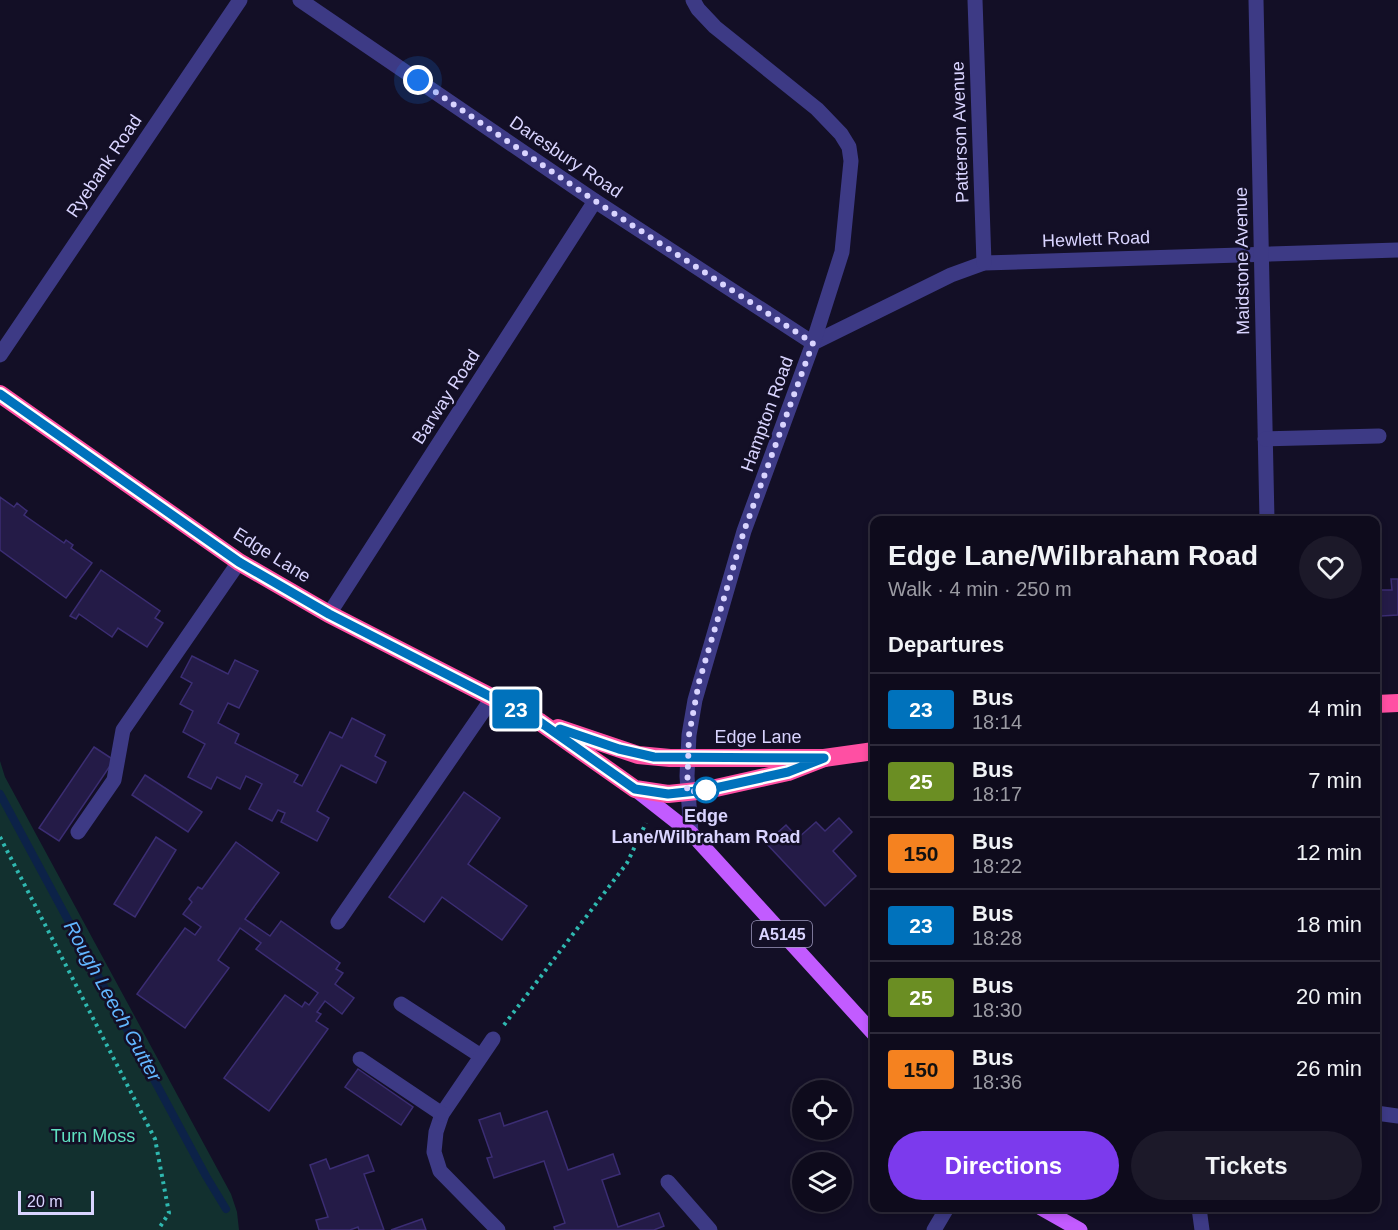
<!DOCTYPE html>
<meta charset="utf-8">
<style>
body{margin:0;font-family:Helvetica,sans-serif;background:#1c1929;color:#f1f3f6;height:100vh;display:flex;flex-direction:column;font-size:22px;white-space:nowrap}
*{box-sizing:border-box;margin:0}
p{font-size:20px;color:#9b9ba3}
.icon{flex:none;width:33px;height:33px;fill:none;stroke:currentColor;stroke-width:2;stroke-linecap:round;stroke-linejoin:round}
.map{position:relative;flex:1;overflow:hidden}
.panel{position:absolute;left:870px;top:516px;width:510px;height:696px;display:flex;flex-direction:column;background:#0e0b1c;border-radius:12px;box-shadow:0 3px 9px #0003,0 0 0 2px #2e2b3b}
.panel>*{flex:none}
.badge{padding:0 12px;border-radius:4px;font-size:21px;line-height:39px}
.tools{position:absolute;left:792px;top:1080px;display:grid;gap:12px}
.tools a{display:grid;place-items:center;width:60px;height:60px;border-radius:50%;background:#0e0b1c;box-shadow:0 3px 9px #0003,0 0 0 2px #2e2b3b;font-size:30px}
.scale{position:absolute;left:18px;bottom:15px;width:76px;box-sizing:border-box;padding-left:6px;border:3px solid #d9d4ff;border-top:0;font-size:16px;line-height:21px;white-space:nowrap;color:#d9d4ff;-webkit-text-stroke:4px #130f26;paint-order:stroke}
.you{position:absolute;width:30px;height:30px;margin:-15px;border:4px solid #fff;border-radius:50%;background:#1a73e8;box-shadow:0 0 0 9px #1a73e833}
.map>.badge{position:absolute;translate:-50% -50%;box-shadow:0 0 0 3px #fff}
h2{padding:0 18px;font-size:22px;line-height:54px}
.round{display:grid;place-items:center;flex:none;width:63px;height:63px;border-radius:32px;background:#1c1929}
.head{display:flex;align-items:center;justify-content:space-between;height:102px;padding:0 18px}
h1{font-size:28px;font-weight:800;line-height:45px}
.button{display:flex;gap:12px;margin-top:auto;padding:12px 18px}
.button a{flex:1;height:69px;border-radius:36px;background:#7c3aed;color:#fff;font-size:24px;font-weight:800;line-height:69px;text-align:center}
.button a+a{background:#1c1929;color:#f1f3f6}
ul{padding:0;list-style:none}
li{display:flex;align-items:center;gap:18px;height:72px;padding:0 18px;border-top:2px solid #2e2b3b}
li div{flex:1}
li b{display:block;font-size:22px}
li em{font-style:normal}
li .badge{min-width:66px;font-weight:700;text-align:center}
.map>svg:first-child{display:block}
.green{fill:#12302f}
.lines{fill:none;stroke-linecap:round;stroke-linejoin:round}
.stream{stroke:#0c2248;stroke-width:8}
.building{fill:#241b47;stroke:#3b2d73;stroke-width:1.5}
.path{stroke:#2fb8b0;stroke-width:4;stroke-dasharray:3 4.5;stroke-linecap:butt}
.minor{stroke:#3d3a85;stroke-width:15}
.major{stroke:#c25bff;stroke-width:15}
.highway{stroke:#ff4fa3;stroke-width:18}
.line-casing{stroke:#fff;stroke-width:14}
.line{stroke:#0072bc;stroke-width:9}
.walk{stroke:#d9d4ff;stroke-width:6;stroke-dasharray:0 10.8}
.stop-dot{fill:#fff;stroke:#0072bc;stroke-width:3}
.labels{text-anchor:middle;stroke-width:5;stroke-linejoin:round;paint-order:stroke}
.shield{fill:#130f26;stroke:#9e99be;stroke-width:1.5}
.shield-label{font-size:16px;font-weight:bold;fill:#d9d4ff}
.street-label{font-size:18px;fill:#d9d4ff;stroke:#130f26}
.stop-label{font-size:18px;font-weight:bold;fill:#d9d4ff;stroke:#130f26}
.park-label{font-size:18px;fill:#5fe0c0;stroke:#130f26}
.water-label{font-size:20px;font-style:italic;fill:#62b6ff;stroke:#130f26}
</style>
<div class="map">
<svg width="1398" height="1230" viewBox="0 0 1398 1230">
<rect width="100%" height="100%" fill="#130f26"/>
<!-- green -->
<path class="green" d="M0,761L5,777L231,1194L237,1212L239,1230H0Z"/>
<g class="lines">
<!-- stream -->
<path class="stream" d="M0,794L206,1176L226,1209"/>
</g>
<!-- building -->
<g class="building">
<path d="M0,497L14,507L17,503L27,511L24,515L64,543L66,540L73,545L71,548L92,563L66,598L0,550Z"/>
<path d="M101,570L160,611L155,618L163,623L147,647L118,628L112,637L79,614L76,619L70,616Z"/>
<path d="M1391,579H1398V615L1381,616V590H1392Z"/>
<path d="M192,656L228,674L235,660L258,671L239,708L228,703L218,723L239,734L235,743L298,775L294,782L302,786L330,732L342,738L352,718L385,735L375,756L386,762L376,783L341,765L317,811L329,818L317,841L281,822L285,813L278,810L272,821L249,809L262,784L246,776L240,789L217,777L211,789L188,777L205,744L183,732L193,711L180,704L192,683L181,677Z"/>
<path d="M94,747L114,760L59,841L39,828Z"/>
<path d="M145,775L202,812L188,832L132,795Z"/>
<path d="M464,792L500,818L468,864L527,906L502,940L442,897L424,922L389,897Z"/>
<path d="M839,818L852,832L833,851L856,876L825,906L766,843L786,825L798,838L816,822L825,831Z"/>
<path d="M156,837L176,850L135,917L114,904Z"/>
<path d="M236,842L279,873L245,919L270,936L281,921L340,963L336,969L343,973L335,984L354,998L342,1014L325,1001L317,1012L321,1014L316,1021L328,1029L269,1111L224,1078L285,995L302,1007L305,1002L309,1005L318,993L256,949L261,943L240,928L218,960L229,968L185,1028L137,994L185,928L195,935L201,927L183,914L192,902L189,899L198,887L202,889Z"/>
<path d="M358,1069L413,1107L401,1125L345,1087Z"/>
<path d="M547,1111L568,1170L613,1154L620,1174L602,1180L618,1227L659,1213L664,1226L654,1230H555L554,1227L565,1223L544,1161L494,1178L487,1158L492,1157L479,1120L500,1113L504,1126Z"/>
<path d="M368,1155L374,1171L364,1174L384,1230H359L358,1227L350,1230H319L316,1220L328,1217L310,1165L326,1159L330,1169Z"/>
<path d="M422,1219L426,1230H391Z"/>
</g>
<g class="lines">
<!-- path -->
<g class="path">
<path d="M0,837L155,1139L169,1213L158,1230"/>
<path d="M504,1025L627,863L646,823"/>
</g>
<!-- minor -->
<g class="minor">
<path d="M300,0L595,201L813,343L951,275L984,263L1398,250"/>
<path d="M975,0L984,263"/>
<path d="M1256,0L1267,520"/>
<path d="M0,355L240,0"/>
<path d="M1265,439L1379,436"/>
<path d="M329,614L595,201"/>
<path d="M78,832L114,780L123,730L239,562"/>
<path d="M691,833L687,776L689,735L695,700L744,531L813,343L842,252L851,161L849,147L841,134L817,109L715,27L698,9L693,0"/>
<path d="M338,922L493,697"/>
<path d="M401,1004L481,1056"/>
<path d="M493,1039L442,1114L436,1132L434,1152L440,1171L498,1230"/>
<path d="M360,1059L442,1114"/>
<path d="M1376,1113L1398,1116"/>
<path d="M668,1182L710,1230"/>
<path d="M1199,1208L1202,1230"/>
<path d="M934,1230L947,1208"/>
</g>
<!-- major -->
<g class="major">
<path d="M635,789L691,833L874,1034"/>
<path d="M1041,1208L1080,1230"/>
</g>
<!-- highway -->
<g class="highway">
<path d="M0,394L239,562L329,614L540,722L635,789L668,794L707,790L788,772L824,758"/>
<path d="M1376,704L1398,703"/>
<path d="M558,728L638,755L670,758H824L874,751"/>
</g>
</g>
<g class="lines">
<!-- line casing -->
<g class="line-casing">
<path id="line" d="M0,394L239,562L329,614L540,722L635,789L668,794L706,790L788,772L824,758L654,757L619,749L560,729"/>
</g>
<!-- line -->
<use href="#line" class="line"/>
<!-- walk -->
<path class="walk" d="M418,80L595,201L813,343L744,531L699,682L689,735L687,792L706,790"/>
</g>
<!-- markers -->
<circle class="stop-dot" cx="706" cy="790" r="12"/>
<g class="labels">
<!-- shield labels -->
<rect class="shield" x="752" y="921" width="60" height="26" rx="4.5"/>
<g class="shield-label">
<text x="782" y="940">A5145</text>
</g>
<!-- street labels -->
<g class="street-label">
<text transform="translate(960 132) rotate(-92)" y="6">Patterson Avenue</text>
<text transform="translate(566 157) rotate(34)" y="6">Daresbury Road</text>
<text transform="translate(104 166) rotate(-56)" y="6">Ryebank Road</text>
<text transform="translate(1096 239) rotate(-2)" y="6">Hewlett Road</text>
<text transform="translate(1242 261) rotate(-91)" y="6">Maidstone Avenue</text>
<text transform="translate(446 397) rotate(-57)" y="6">Barway Road</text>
<text transform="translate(767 414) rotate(-70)" y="6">Hampton Road</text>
<text transform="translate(272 555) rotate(32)" y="6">Edge Lane</text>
<text x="758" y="743">Edge Lane</text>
</g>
<!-- stop labels -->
<g class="stop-label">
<text x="706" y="822">Edge<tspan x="706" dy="21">Lane/Wilbraham Road</tspan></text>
</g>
<!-- park labels -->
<g class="park-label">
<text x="93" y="1142">Turn Moss</text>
</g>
<!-- water labels -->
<g class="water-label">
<text transform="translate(113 1001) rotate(61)" y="7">Rough Leech Gutter</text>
</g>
</g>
</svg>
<div class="tools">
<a><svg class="icon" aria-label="locate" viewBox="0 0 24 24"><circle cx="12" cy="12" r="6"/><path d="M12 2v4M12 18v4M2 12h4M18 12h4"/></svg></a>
<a><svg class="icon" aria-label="layers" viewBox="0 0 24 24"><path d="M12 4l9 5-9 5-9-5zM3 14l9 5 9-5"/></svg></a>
</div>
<div class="scale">20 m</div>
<div class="you" style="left:418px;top:80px"></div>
<b class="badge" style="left:516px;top:709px;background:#0072bc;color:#fff">23</b>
<section class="panel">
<div class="head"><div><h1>Edge Lane/Wilbraham Road</h1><p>Walk · 4 min · 250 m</p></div><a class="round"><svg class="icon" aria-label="heart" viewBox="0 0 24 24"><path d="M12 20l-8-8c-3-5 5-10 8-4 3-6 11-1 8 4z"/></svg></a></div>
<h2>Departures</h2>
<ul>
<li><span class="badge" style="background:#0072bc;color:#fff">23</span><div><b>Bus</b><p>18:14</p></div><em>4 min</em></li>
<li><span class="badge" style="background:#6b8e23;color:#fff">25</span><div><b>Bus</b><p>18:17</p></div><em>7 min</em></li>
<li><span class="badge" style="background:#f58220;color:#111">150</span><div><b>Bus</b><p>18:22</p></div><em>12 min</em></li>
<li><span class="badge" style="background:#0072bc;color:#fff">23</span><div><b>Bus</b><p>18:28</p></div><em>18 min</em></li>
<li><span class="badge" style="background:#6b8e23;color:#fff">25</span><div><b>Bus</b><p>18:30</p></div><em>20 min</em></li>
<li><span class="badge" style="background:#f58220;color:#111">150</span><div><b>Bus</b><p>18:36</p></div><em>26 min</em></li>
</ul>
<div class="button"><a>Directions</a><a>Tickets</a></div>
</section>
</div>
